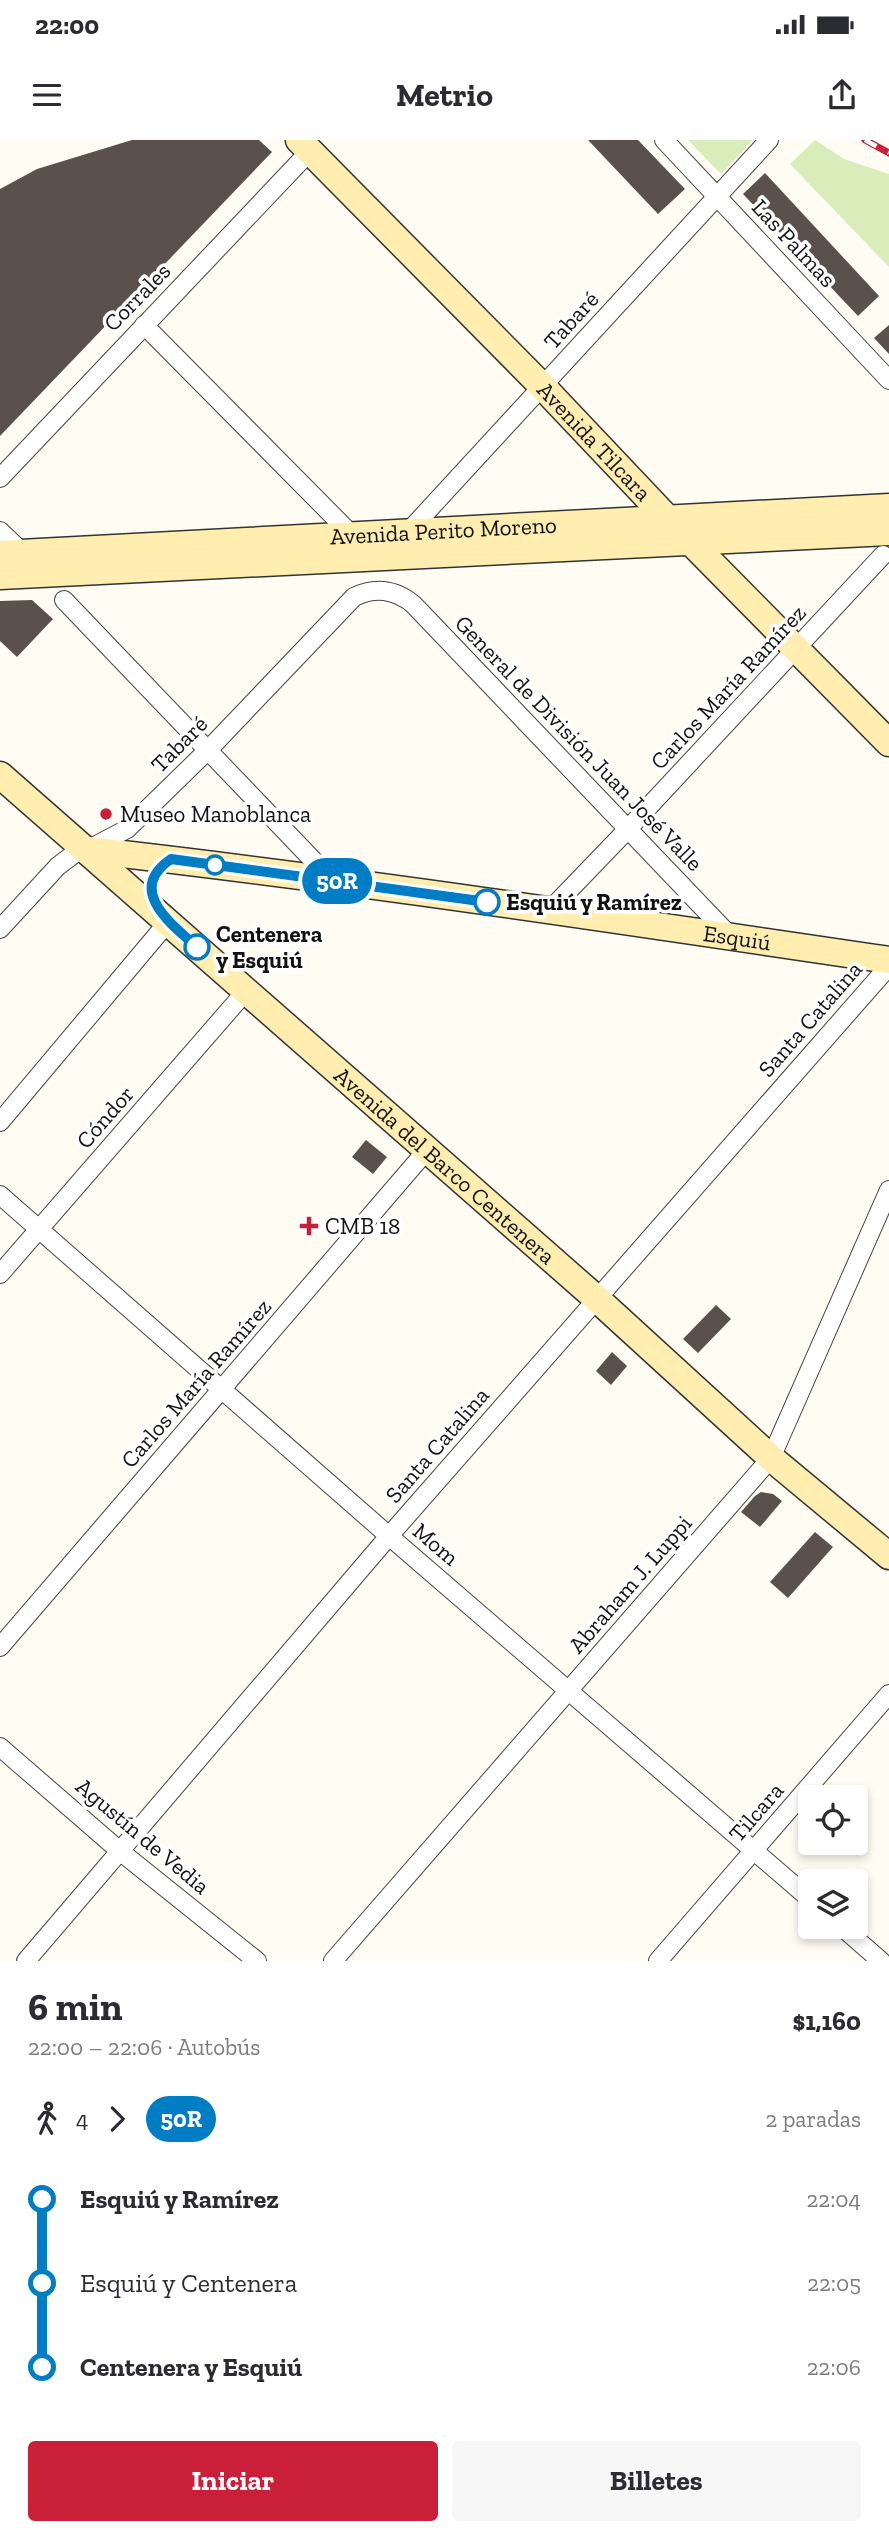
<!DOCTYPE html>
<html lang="es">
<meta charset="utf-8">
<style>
body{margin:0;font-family:"Zilla Slab",serif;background:#f7f7f7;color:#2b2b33;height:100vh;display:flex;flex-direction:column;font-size:26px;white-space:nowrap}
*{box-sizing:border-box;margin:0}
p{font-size:23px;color:#7c7c81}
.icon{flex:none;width:38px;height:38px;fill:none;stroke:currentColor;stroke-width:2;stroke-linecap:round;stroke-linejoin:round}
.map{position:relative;height:1821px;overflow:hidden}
.side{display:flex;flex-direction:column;background:#fff;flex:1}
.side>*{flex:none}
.badge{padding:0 14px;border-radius:23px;font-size:24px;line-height:46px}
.buttons{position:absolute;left:798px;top:1645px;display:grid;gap:14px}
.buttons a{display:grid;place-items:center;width:70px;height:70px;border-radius:7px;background:#fff;box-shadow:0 4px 10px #0003;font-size:35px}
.map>.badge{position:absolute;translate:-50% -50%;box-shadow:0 0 0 4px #fff}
.legs{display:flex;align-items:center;gap:10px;height:77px;padding:0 28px;font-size:23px}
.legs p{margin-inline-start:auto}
.head{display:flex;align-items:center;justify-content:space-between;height:119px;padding:0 28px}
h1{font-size:38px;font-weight:700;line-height:52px}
.button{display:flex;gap:14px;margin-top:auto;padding:14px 28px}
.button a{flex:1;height:80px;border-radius:7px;background:#ca1f38;color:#fff;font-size:28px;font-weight:700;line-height:80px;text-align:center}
.button a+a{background:#f7f7f7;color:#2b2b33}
ul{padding:0 28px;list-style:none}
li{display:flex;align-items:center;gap:24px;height:84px;font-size:26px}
li i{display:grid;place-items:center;width:10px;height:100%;margin:0 9px;background:currentColor}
li i::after{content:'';width:18px;height:18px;margin:-9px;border:5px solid;border-radius:50%;background:#fff}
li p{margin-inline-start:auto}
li:first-child i{background:linear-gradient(#0000 50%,currentColor 0)}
li:last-child i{background:linear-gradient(currentColor 50%,#0000 0)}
.status{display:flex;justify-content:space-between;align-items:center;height:49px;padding:0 35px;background:#fff;direction:ltr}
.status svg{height:19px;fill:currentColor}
header{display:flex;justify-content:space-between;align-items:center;height:91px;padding:0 28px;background:#fff;font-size:32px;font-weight:700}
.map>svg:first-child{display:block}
.green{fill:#d9edba}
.building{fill:#5a504c}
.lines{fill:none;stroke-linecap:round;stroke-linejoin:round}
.street-casing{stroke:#444;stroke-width:20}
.secondary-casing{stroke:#333;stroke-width:29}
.street{stroke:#fff;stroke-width:18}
.secondary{stroke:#ffeeaf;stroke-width:26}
.rail-casing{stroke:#ca1f38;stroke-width:7}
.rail{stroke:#fff;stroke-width:4.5;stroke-dasharray:13;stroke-linecap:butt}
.line-1-casing{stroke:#fff;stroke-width:16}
.line-1{stroke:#007dc5;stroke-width:10}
.poi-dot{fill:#ca1f38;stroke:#fff;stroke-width:2.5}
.stop-1-dot{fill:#fff;stroke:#007dc5;stroke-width:3.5}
.labels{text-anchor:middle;stroke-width:7;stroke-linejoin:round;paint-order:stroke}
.street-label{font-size:23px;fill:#111;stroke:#fff}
.poi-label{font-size:23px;fill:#111;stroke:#fff;text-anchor:start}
.stop-label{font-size:23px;font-weight:bold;fill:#111;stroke:#fff;text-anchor:start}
</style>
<div class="status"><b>22:00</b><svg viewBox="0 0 49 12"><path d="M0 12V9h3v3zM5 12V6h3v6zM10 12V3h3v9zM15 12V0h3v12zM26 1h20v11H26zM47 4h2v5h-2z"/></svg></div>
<header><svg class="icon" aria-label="menu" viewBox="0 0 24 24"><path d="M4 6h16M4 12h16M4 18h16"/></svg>Metrio<svg class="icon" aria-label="share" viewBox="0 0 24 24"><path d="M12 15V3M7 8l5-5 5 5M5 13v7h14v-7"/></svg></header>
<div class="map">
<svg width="889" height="1821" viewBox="0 0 889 1821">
<rect width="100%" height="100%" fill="#fffcf4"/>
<!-- green -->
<g class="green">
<path d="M688,0H753L721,34Z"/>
<path d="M815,0L844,19L889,34V127L790,24Z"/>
</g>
<!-- building -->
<g class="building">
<path d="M132,0H259L272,12L0,296V49L37,29Z"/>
<path d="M588,0H638L685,49L658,74Z"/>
<path d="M765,33L879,156L858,176L743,54Z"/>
<path d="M889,185V214L874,198Z"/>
<path d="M32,460L53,479L17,517L0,501V461Z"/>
<path d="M366,1000L387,1017L373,1034L352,1017Z"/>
<path d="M716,1165L731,1179L698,1213L683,1199Z"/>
<path d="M612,1212L627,1226L611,1245L596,1231Z"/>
<path d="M761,1352L773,1354L782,1361L760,1387L741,1372L755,1356Z"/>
<path d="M815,1392L833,1407L788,1458L770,1442Z"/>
</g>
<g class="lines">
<!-- street casing -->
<g class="street-casing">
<g id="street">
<path d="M664,0L889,240"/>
<path d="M144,185L352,395"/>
<path d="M0,338L310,11"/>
<path d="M0,391L22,412"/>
<path d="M409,391L769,0"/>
<path d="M64,460L333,741"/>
<path d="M549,771L627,690L883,415"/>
<path d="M0,789L58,726L74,714L87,710L127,689L209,609L354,457C375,447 394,449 413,464L731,797"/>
<path d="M0,982L168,782"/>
<path d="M0,1055L389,1396L810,1759"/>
<path d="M0,1134L246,851"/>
<path d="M0,1507L427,1010"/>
<path d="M0,1607L121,1712L257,1821"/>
<path d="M842,1787L881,1821"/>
<path d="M26,1821L389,1396L889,826"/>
<path d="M333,1821L771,1318L889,1050"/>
<path d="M658,1821L889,1554"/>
</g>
</g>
<!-- secondary casing -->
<g class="secondary-casing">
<g id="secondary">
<path id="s1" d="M299,0L543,247L667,378L889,603"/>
<path id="s2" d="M0,414L889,367"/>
<path d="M0,436L889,392"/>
<path id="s3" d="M0,635L597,1159L771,1318L889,1416"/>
<path id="s4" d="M87,710C355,740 622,781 889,820"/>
</g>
</g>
<!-- street -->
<use href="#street" class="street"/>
<!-- secondary -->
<use href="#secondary" class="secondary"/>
<!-- rail casing -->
<g class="rail-casing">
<path id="rail" d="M865,0L889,13"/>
</g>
<!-- rail -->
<use href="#rail" class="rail"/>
</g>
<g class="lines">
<!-- line-1 casing -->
<g class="line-1-casing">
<path id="line-1" d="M197,807C170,783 126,750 171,719L487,762"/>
</g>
<!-- line-1 -->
<use href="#line-1" class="line-1"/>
</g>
<!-- markers -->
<g class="poi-dot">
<circle cx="106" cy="674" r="7"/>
<path d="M305.5 1075.5h7v7h7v7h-7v7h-7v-7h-7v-7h7z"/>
</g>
<g class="stop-1-dot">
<circle cx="215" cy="725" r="9"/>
<circle cx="487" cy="762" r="12"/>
<circle cx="197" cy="807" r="12"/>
</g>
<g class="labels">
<!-- street labels -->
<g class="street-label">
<text transform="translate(794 103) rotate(47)" y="8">Las Palmas</text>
<text transform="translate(137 157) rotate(-46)" y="8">Corrales</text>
<text transform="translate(571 180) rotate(-48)" y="8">Tabaré</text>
<text dy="8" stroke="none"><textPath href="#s1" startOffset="422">Avenida Tilcara</textPath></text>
<text dy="8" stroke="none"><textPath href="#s2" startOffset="444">Avenida Perito Moreno</textPath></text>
<text transform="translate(728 547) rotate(-47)" y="8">Carlos María Ramírez</text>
<text transform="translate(579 603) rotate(46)" y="8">General de División Juan José Valle</text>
<text transform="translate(179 604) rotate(-45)" y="8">Tabaré</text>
<text dy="8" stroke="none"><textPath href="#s4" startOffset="656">Esquiú</textPath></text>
<text transform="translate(810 879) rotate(-49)" y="8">Santa Catalina</text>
<text transform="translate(105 977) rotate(-49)" y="8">Cóndor</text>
<text dy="8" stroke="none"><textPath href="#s3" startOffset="592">Avenida del Barco Centenera</textPath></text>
<text transform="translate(196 1243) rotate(-49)" y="8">Carlos María Ramírez</text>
<text transform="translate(437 1305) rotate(-49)" y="8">Santa Catalina</text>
<text transform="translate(436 1404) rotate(40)" y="8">Mom</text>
<text transform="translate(630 1444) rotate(-49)" y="8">Abraham J. Luppi</text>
<text transform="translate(756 1672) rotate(-49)" y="8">Tilcara</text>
<text transform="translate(143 1696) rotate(40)" y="8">Agustín de Vedia</text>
</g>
<!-- poi labels -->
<g class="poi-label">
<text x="120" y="682">Museo Manoblanca</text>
<text x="325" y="1094">CMB 18</text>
</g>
<!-- stop labels -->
<g class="stop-label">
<text x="506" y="770">Esquiú y Ramírez</text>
<text x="216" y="802">Centenera<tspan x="216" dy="26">y Esquiú</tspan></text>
</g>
</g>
</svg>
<div class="buttons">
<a><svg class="icon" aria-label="locate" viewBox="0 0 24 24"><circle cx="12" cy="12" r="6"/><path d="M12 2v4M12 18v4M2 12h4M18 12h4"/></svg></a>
<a><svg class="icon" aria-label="layers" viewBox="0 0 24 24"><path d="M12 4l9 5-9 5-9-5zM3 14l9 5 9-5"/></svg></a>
</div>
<b class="badge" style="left:337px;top:741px;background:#007dc5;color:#fff">50R</b>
</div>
<section class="side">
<div class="head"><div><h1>6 min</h1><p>22:00 – 22:06 · Autobús</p></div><b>$1,160</b></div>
<div class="legs"><svg class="icon" aria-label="walk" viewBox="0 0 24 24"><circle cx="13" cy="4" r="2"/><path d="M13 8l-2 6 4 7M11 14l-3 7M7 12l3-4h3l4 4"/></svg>4<svg class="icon" aria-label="forward" viewBox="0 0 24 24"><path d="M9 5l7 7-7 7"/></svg><b class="badge" style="background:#007dc5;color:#fff">50R</b><p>2 paradas</p></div>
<ul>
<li><i style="color:#007dc5"></i><b>Esquiú y Ramírez</b><p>22:04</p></li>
<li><i style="color:#007dc5"></i><span>Esquiú y Centenera</span><p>22:05</p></li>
<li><i style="color:#007dc5"></i><b>Centenera y Esquiú</b><p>22:06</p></li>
</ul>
<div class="button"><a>Iniciar</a><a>Billetes</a></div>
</section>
